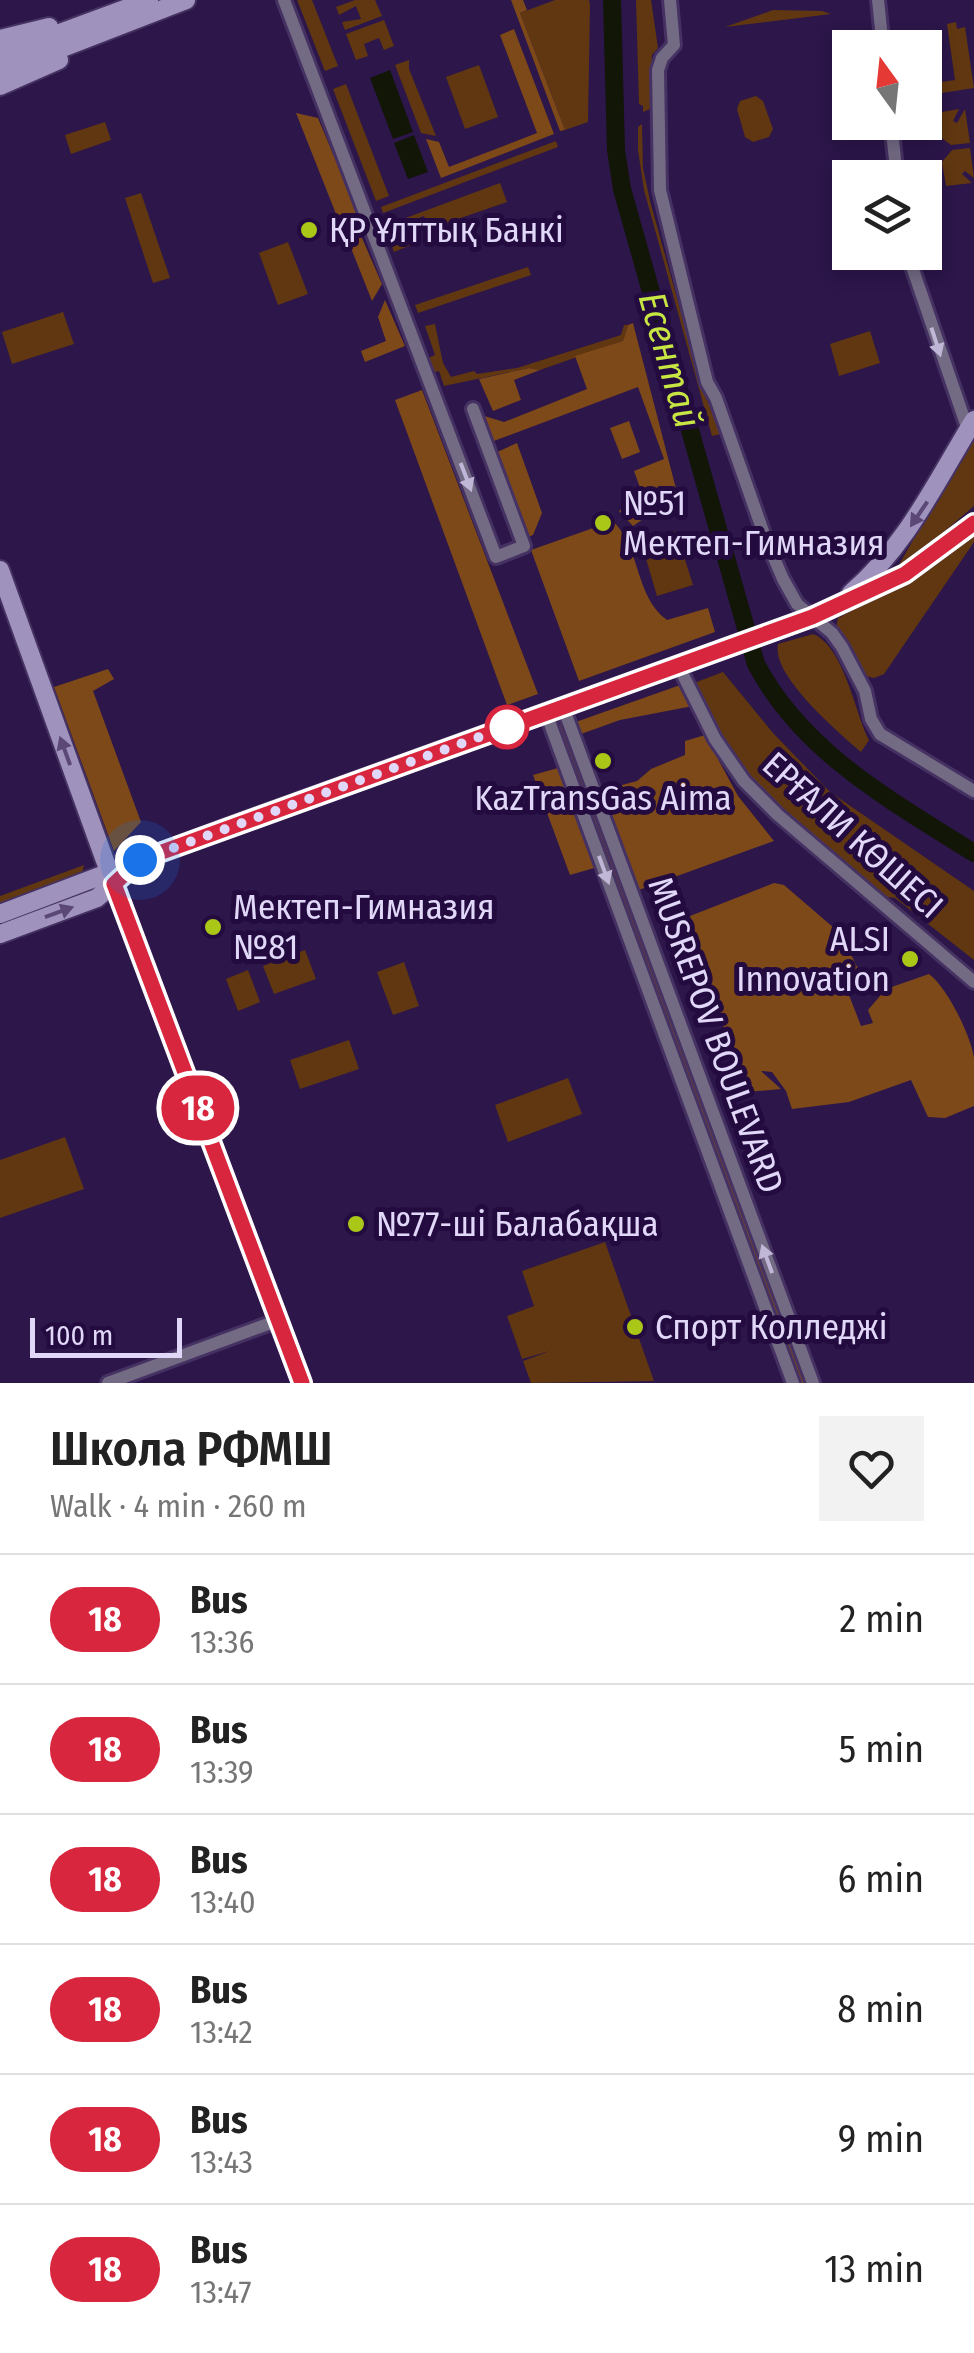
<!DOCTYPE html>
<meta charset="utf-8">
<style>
body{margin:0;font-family:"Fira Sans Condensed",sans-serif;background:#f2f2f2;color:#222;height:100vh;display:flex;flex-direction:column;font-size:38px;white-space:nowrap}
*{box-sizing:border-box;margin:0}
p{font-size:32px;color:#767676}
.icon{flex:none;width:55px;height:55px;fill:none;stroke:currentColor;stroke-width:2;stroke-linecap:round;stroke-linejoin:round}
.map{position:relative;height:1383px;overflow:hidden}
.side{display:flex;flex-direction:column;background:#fff;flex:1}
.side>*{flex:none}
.badge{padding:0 20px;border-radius:32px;font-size:35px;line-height:65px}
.needle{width:65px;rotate:345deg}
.tools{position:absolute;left:832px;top:30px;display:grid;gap:20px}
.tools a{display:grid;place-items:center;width:110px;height:110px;border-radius:0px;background:#fff;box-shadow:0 5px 15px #0003;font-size:50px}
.scale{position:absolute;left:30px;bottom:25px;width:152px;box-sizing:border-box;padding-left:10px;border:5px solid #e1d7f8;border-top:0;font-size:28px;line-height:35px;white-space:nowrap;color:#e1d7f8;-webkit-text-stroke:8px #230b3f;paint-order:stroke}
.you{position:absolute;width:50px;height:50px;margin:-25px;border:8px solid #fff;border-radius:50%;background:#1a73e8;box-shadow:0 0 0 15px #1a73e833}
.map>.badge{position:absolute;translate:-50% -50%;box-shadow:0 0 0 5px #fff}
.round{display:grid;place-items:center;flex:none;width:105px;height:105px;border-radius:0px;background:#f2f2f2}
.overview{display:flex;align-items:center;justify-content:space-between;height:170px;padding:0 50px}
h1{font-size:48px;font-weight:600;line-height:75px}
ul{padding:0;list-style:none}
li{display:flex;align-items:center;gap:30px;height:130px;padding:0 50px;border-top:2px solid #e0e0e0}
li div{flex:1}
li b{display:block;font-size:38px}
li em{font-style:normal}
li .badge{min-width:110px;font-weight:700;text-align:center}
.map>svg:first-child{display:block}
.green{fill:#603710}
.forest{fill:#7d4919}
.water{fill:#121606}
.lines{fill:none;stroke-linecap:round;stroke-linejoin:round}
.river{stroke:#121606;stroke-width:18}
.street-casing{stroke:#453162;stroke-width:18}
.secondary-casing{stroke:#453162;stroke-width:22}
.street{stroke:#736a84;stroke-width:12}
.secondary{stroke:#9f92bc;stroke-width:18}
.oneway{fill:#c0b6d5}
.oneway2{fill:#5b4877}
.line-casing{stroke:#fff;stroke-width:22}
.line{stroke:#d7263d;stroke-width:15}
.walk{stroke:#e1d7f8;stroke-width:10;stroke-dasharray:0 18}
.poi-dot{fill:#aac717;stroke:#230b3f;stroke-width:4}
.stop-dot{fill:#fff;stroke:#d7263d;stroke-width:5}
.labels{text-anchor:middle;stroke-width:10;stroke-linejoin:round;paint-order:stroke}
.poi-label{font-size:35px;fill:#e1d7f8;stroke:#230b3f;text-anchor:start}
.street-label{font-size:35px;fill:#e1d7f8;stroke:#230b3f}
.water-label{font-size:38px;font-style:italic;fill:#c8e643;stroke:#230b3f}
</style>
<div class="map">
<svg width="974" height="1383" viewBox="0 0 974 1383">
<rect width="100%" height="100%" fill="#2c164a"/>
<!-- green -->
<g class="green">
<path d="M297,0H312L338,66L325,71Z"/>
<path d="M355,0H375L382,16L345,30L342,22L361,19L356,6L339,15L336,7Z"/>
<path d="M555,0H589L590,5L588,122L565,130L520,13Z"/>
<path d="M636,0H651L658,48L652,55L650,109L643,112V106L639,104Z"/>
<path d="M773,10L822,11L831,14L725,27Z"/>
<path d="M384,20L394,46L384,50L379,38L364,44L368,56L356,60L346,34Z"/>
<path d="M956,22L957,29L965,27L974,88L942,93L941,82L955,80L947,24Z"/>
<path d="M409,60V69L436,136L421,133L395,65Z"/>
<path d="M479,65L498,117L465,129L446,77Z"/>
<path d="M346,84L389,196L376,201L333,89Z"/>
<path d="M756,96L763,101L773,129L769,137L753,142L745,137L737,109L740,101Z"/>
<path d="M959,109L953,121L957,123L965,109L970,143L951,145L939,136L936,113Z"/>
<path d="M105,122L111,140L71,154L65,135Z"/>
<path d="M642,124L643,168L650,201L702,388L721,434L712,436L644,190L638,150V127Z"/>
<path d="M556,141L558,147L383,213L381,207Z"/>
<path d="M970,148L974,178L965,171L962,174L972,183L946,186L942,162L952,150Z"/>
<path d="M500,183L507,202L429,229L424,216L405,223L411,245L394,252L384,226Z"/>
<path d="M141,193L170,278L153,283L125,198Z"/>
<path d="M288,242L308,294L278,305L259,253Z"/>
<path d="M528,267L531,275L418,313L415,305Z"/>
<path d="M63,312L74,344L12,364L2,332Z"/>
<path d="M435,324L443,363L451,377L474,371L477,374L517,368L621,335L624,325H628L623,341L540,370L529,368L444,386L439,371L431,373L426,359L435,355L425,326Z"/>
<path d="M870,331L880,363L839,376L830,344Z"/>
<path d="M974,435V506L901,569L897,568Z"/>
<path d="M676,531L693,585L657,596L641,542Z"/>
<path d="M974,532V542L884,674L874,678L866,676L836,628L838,618C886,593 932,568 974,532Z"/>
<path d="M813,634C844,646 855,713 869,740L861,752C838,732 771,675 778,644Z"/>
<path d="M723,672L773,733L830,792L974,891V960L895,898L880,896L744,781L694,683Z"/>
<path d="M84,865L82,875L0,906V896Z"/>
<path d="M305,950L316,979L274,994L263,966Z"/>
<path d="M404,962L419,1006L393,1015L377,972Z"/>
<path d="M248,970L260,1002L238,1011L226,979Z"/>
<path d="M349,1040L359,1069L300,1089L290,1060Z"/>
<path d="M568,1078L582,1114L508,1142L495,1105Z"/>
<path d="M65,1137L84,1189L0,1218V1160Z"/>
<path d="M605,1242L654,1381L531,1383L523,1361L550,1351L522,1359L507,1316L534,1306L522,1271Z"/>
</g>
<!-- forest -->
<g class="forest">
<path d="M511,0H523L527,10L520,13L565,130L560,131Z"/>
<path d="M514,29L554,134L441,178L426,139L439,142L449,167L537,133L500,35Z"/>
<path d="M296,113L318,118L361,221L342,229Z"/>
<path d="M347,238H362L382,284L372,301Z"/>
<path d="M385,300L405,346L365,362L361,351L386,341L378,317Z"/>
<path d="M633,323L681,508L646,517L633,526L619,511L642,493L634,471L664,459L638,387L491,442L481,415L504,422L587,389L575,356L623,341L628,325Z"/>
<path d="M529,368L540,370L514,380L521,400L493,411L479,379Z"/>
<path d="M422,390L538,694L507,705L395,400Z"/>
<path d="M629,421L640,452L622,459L610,428Z"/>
<path d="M517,443L542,513L533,535L526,538L495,453Z"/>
<path d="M613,521C641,549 635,597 667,620L708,608L715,632L579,681L531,550Z"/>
<path d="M108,669L114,679L93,691L141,822L114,851L54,687Z"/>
<path d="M683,684L693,706L620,720L581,734L600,791L637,781L651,769L685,755V741L705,735L738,796L774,841L636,891L573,723Z"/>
<path d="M569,721L813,1383H793L601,866L570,875L533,775L565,766L551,728Z"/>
<path d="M774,883L784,885L841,934L865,983L849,995L861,1026L873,1023L868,1010L886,989L929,974C947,987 971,1036 974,1058C974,1073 974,1091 974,1106L945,1118L928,1117L911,1080L849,1102L792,1109L786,1091L772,1072L761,1071L781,1089L747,1092L733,1058L690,916Z"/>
</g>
<!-- water -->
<g class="water">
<path d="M390,70L413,132L393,139L370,78Z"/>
<path d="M414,135L428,172L408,179L394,143Z"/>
</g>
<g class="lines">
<!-- river -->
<path class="river" d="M612,0L616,150L622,189L756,664C803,753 892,801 974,853"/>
<!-- street casing -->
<g class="street-casing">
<g id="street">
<path d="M284,0L496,557L524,546L473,409"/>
<path d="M670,0L674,45L662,58L658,70L660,190L707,382L716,398L765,537L783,579L797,604L832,633L842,647L865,691L871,719L880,734L974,791"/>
<path d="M878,0L883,48"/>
<path d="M891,122L897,178"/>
<path d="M907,252L968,430"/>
<path d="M679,667L715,739L744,781L778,815L974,982"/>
<path d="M563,707L813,1383"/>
<path d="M546,713L793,1383"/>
<path d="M108,1383L279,1320"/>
</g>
</g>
<!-- secondary casing -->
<g class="secondary-casing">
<g id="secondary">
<path d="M0,39L49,27"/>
<path d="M0,55L149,0"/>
<path d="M0,72L186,0"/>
<path d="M0,86L59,60"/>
<path d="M0,570L104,858L302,1383"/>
<path d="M851,593C907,545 936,482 974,420"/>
<path d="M0,914L229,827L812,617L905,574L974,523"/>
<path d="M0,934L97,898L121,877"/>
</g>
</g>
<!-- street -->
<use href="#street" class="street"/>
<!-- secondary -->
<use href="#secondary" class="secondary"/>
</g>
<!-- one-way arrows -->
<defs><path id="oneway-solid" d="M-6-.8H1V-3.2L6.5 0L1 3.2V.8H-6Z" transform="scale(2.5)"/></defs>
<g class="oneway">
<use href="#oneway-solid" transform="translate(936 342) rotate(72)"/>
<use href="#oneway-solid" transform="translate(466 477) rotate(69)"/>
<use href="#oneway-solid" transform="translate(604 870) rotate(70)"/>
<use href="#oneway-solid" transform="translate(767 1259) rotate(-110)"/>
</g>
<g class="oneway2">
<use href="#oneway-solid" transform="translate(919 514) rotate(124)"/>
<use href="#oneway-solid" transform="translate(65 751) rotate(-110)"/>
<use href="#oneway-solid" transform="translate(59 912) rotate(-20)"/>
</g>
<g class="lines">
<!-- line casing -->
<g class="line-casing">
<path id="line" d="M302,1383L114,884L140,860L162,852L812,617L905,574L974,523"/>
</g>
<!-- line -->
<use href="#line" class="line"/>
<!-- walk -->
<path class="walk" d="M140,860L507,727"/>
</g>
<!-- markers -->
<g class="poi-dot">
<circle cx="309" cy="230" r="10"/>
<circle cx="603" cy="523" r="10"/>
<circle cx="603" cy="761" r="10"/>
<circle cx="213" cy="927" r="10"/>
<circle cx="910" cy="959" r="10"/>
<circle cx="356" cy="1224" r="10"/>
<circle cx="635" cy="1327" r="10"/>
</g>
<circle class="stop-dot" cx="507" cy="727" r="20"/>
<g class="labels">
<!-- poi labels -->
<g class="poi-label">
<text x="329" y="242">ҚР Ұлттық Банкі</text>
<text x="623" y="515">№51<tspan x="623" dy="40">Мектеп-Гимназия</tspan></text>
<text x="603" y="810" text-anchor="middle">KazTransGas Aima</text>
<text x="233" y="919">Мектеп-Гимназия<tspan x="233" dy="40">№81</tspan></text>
<text x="890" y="951" text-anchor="end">ALSI<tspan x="890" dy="40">Innovation</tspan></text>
<text x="376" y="1236">№77-ші Балабақша</text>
<text x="655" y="1339">Спорт Колледжі</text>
</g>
<!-- street labels -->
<g class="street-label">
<text transform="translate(853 835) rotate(42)" y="12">ЕРҒАЛИ КӨШЕСІ</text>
<text transform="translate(716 1035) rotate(70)" y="12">MUSREPOV BOULEVARD</text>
</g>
<!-- water labels -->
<g class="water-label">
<text transform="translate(670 360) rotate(74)" y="13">Есентай</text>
</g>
</g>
</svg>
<div class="tools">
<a><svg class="needle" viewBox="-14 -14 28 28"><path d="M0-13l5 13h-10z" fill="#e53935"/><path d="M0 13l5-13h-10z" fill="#767676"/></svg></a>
<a><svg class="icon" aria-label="layers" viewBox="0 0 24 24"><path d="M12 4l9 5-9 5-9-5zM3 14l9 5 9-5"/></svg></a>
</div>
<div class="scale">100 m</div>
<div class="you" style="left:140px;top:860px"></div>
<b class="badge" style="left:198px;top:1108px;background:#d7263d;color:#fff">18</b>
</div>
<section class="side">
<div class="overview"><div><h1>Школа РФМШ</h1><p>Walk · 4 min · 260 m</p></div><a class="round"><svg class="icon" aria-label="heart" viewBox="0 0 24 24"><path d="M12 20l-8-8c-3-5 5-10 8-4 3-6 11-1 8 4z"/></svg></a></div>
<ul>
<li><span class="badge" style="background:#d7263d;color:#fff">18</span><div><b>Bus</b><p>13:36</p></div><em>2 min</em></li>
<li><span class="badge" style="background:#d7263d;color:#fff">18</span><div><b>Bus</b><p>13:39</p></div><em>5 min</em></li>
<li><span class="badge" style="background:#d7263d;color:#fff">18</span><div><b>Bus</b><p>13:40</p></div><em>6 min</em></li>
<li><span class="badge" style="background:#d7263d;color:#fff">18</span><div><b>Bus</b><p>13:42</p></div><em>8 min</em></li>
<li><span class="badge" style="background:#d7263d;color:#fff">18</span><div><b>Bus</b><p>13:43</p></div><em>9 min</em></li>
<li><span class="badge" style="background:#d7263d;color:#fff">18</span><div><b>Bus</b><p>13:47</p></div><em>13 min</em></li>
</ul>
</section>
